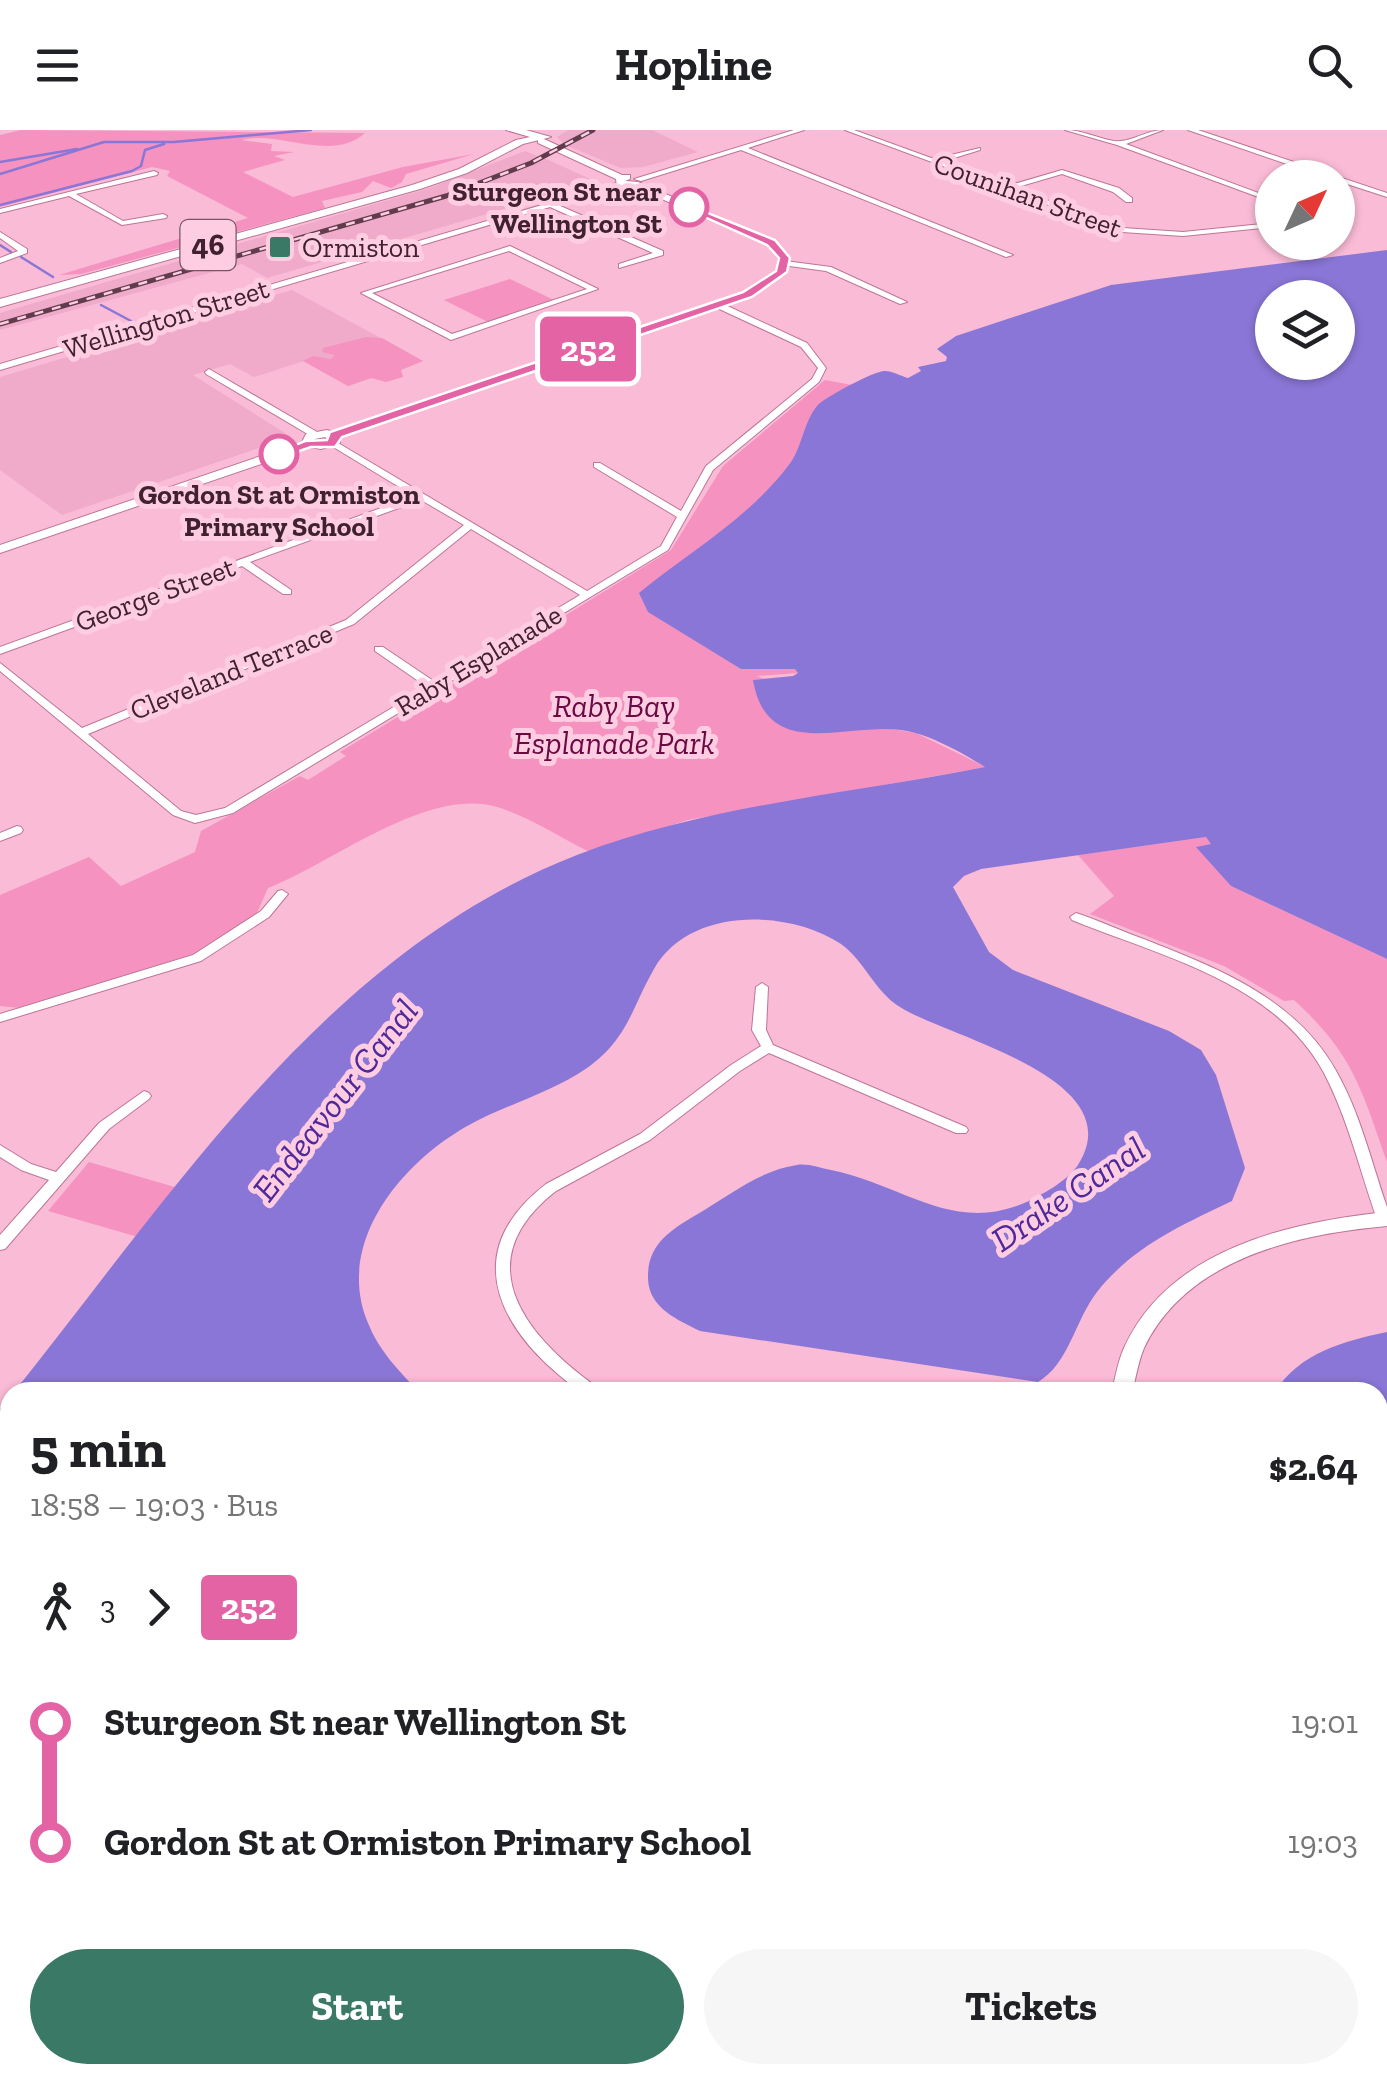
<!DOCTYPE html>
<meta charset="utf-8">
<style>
body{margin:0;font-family:"Zilla Slab",serif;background:#f6f6f6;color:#202124;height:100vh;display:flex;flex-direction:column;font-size:38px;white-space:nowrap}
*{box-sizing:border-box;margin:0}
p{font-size:32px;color:#757577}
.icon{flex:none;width:55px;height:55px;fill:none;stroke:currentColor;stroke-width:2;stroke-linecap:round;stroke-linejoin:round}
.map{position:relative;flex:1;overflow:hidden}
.side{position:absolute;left:0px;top:1252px;width:1388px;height:702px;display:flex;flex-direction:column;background:#fff;border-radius:30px 30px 0 0;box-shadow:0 2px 8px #0004}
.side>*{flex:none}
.badge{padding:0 20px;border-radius:8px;font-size:35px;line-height:65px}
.needle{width:65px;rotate:46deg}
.controls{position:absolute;left:1255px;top:30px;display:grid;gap:20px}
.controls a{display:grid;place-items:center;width:100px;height:100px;border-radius:50%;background:#fff;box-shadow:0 2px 8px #0004;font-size:50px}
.map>.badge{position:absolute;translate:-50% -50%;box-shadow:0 0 0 5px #fff}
.legs{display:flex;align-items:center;gap:15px;height:110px;padding:0 30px;font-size:32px}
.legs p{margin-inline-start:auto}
.summary{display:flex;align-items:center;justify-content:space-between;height:170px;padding:0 30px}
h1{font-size:55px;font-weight:700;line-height:75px}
.action{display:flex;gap:20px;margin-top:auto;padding:20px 30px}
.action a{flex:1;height:115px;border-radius:60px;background:#3b7967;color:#fff;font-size:40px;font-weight:700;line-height:115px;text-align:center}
.action a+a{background:#f6f6f6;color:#202124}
ul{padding:0 30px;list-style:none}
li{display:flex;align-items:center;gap:35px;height:120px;font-size:38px}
li i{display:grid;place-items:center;width:15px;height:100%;margin:0 12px;background:currentColor}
li i::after{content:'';width:25px;height:25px;margin:-12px;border:8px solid;border-radius:50%;background:#fff}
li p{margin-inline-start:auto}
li:first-child i{background:linear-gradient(#0000 50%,currentColor 0)}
li:last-child i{background:linear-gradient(currentColor 50%,#0000 0)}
header{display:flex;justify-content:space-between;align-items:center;height:130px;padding:0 30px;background:#fff;font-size:45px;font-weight:700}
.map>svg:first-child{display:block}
.built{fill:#efabc9}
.green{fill:#f592c0}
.water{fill:#8a76d6;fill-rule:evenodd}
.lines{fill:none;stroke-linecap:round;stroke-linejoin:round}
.stream{stroke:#8a76d6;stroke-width:2.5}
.street-casing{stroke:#be7597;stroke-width:2}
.secondary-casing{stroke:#be7597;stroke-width:2}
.primary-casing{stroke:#be7597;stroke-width:2}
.street{fill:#fff;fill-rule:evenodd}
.secondary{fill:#fff;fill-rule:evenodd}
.primary{fill:#fff;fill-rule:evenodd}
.rail-casing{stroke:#603c4d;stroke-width:5}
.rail{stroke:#fecde2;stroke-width:2.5;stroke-dasharray:9;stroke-linecap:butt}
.line-1{fill:#e463a4;stroke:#fff;stroke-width:2.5}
.stop-1-dot{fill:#fff;stroke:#e463a4;stroke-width:5}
.poi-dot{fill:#3b7967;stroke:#fecde2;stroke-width:4}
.labels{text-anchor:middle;stroke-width:10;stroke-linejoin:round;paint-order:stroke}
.far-stop-label{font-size:28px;font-weight:bold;fill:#3f212f;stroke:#fecde2;text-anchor:end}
.far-street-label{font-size:28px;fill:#3f212f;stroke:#fecde2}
.far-poi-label{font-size:28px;fill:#3f212f;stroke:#fecde2;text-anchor:start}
.shield{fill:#fecde2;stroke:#785565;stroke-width:2.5}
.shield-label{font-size:30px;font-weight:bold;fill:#3f212f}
.park-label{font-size:32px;font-style:italic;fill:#6b0943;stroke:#fecde2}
.water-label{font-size:35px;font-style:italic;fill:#4d299a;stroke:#fecde2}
</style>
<header><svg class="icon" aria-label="menu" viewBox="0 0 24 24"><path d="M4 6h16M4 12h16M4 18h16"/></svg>Hopline<svg class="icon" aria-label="search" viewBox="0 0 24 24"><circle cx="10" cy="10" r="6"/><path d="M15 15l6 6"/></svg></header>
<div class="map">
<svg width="1387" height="1954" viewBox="0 0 1387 1954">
<rect width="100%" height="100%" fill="#fabbd6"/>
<!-- built -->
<g class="built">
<path d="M568,0H652L698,22L643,37L621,38L568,16L577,10L563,13L557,7Z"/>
<path d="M525,21L540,27L530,33L544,28L597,52L267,148L242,134L0,200V183L430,58Z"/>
<path d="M292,160L423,231L348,256L304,231L254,247L230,234L193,245L291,307L62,385L0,340V247Z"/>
</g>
<!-- green -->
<g class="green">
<path d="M21,0L365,3C331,33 280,0 241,10L272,14L271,21L294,22L274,26L285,30L243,42L293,67L403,37L474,24L406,44L402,52L391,58L373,51L362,62L322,71L325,78L81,144L59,145L248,88L167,46L170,41L152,37L0,77V5Z"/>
<path d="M510,149L554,170L488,192L444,170Z"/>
<path d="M366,207L382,208L423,231L401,240L403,247L386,252L371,248L348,256L303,231L313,226L331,229L335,225L322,222L323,218Z"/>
<path d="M867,248L795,539L799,543L757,546L892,599L916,603L986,637L688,690L588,721C559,707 528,686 497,677C427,656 331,734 268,758L257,783L199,822L20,878L0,876V765L89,727L121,756L195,722L201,701L300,646L308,650L346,626L340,622L490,531L495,536L517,523L513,518L523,511L529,516L549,504L545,498L671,420L723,336L825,250L852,255Z"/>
<path d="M1206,707L1212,714L1197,717L1231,756L1387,829V1032C1361,958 1353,924 1294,870L1284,871L1224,836L1090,784L1114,766L1078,725Z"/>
<path d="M89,1032L178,1058L138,1107L48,1081Z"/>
</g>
<!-- water -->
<g class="water">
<path d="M1387,120V829L1231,756L1196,717L1211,714L1206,707L981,739L964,746L953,757L989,822L1013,840L1169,901L1201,920L1216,945L1245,1038L1232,1071C1182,1095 1132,1117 1097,1162C1075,1190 1069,1234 1038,1252L700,1201C678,1190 649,1178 648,1149C647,1115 669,1101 696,1085C727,1067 760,1040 797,1035C807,1033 820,1038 831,1040C903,1054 953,1106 1029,1071C1045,1063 1068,1050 1078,1035C1133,948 949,908 900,877C875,862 864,830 841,814C788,779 689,777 654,839C631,879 628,909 587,938C551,963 507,974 469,995C402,1032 334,1113 368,1193C379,1221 399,1241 419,1262H14C175,1061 327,822 577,725C707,675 849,664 985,637C963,623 927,603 901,600C845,593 767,632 753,550L793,546L798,543L795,539H741L648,482L639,463C690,421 750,388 791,332C802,316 804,292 817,276C823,268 876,240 885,241C892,241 901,246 908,248L921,241L918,237L946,231L947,227L937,219L956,206L1111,155ZM1272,168H1338V232H1272Z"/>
<path d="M1387,1202V1557H1378V1262H1275C1299,1223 1344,1211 1387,1202Z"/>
<path d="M10,1267V1945H209L210,1954H0V1279Z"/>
<path d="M773,1945H1349L1358,1954H761Z"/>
</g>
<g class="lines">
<!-- stream -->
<g class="stream">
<path d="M0,32L77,19"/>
<path d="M0,44L104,12H174L311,0"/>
<path d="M0,75L132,41L141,36L145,20L164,14"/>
<path d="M0,115L11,122"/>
<path d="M21,127L53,147"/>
<path d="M101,175L131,191"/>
</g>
<!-- street casing -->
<g class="street-casing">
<g id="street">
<path d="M794,0H804L748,18L1013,125L1006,127L741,20L641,51L634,49Z"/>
<path d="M845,0H854L934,29L980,18V20L941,32L1007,56L1062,40L1119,58L1132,68V72H1126L1113,62L1062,44L1014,58L1123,98L1183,102L1272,93V97L1183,106L1122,102Z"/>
<path d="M1065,0C1082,0 1097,8 1114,11C1130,13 1147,0 1163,0L1126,14L1272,68V72L1117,15Z"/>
<path d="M1188,0H1198L1387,63V67L1338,51V48H1327Z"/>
<path d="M154,41L158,43L157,45L76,64L123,91L163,84L167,86L166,88L122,95L69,66L0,83V79Z"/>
<path d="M620,52L624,54L623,56L558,75L663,121V125L619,138V134L653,123L550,77L0,240V234Z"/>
<path d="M0,102L27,119V123L0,133V128L18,121L0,108Z"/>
<path d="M510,116L598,159L451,210L361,163ZM509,121L587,159L452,204L372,163Z"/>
<path d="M785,131L831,137L907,172L900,174L826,141L782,135L781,133Z"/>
<path d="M715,173H721L807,213L826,238L819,252L713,340L668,420L233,683L195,693L173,685L0,541V533L82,598L346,490L464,395L421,370L250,432L291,460V464H283L242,436L0,524V517L414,366L330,315V311L333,310L587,461L661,416L677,387L594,337V333H600L681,381L706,336L812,249L818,238L801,217L715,177ZM471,399L580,465L435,552L383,517H375V521L427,557L225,678L196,685L181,681L88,604L354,494Z"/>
<path d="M574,221H580L631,245L624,247L574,225Z"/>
<path d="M209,239L317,302L319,304L311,306L206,244L205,242Z"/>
<path d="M17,696L21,697L23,700L21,703L0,711V703Z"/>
<path d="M282,760L288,764L269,787L201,831L0,892V884L193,825L261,781L278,761Z"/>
<path d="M1076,783C1098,790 1119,800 1141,808C1215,837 1294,867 1335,939C1360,982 1371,1031 1387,1077V1093H1379L1377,1089C1360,1041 1348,989 1324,943C1275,852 1160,826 1072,790L1070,787Z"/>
<path d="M762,853L768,857L766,900L773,915L966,997L968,1000L966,1003H956L769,923L740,941L650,1010L556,1061C465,1132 525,1206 598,1258L600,1262H581C504,1207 453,1126 546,1054L640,1004L731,935L761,916L752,900L756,857Z"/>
<path d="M144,961L149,963L151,966L149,969L109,999L5,1119L0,1120V1105L49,1050L21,1040L0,1027V1015L31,1034L56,1042L99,993Z"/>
<path d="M1378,1692L1387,1694V1712L1378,1709Z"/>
</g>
</g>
<!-- secondary casing -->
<g class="secondary-casing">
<g id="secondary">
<path d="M538,9H544L622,45H630V49L625,51L638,52L774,111L789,128L786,142L751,166L339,307L340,313L321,319L311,317L0,423V415L302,312L306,304L327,300L333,302L743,162L776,141L779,128L768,115L634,57L617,56L616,49L538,13ZM325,307L328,310H314L315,309Z"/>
<path d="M1387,1082V1096C1298,1104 1187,1128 1144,1218C1138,1232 1136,1248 1132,1262H1112C1115,1248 1118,1231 1124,1218C1169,1119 1289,1092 1387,1082Z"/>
<path d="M507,1945H535L531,1954H503Z"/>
</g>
</g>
<!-- primary casing -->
<g class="primary-casing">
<path id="primary" d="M506,0H526L551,7L523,14L467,43L420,59L0,177V169L412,55L459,39L516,10L530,7Z"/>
</g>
<!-- street -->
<use href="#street" class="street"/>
<!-- secondary -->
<use href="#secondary" class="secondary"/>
<!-- primary -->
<use href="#primary" class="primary"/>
<!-- rail casing -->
<g class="rail-casing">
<path id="rail" d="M0,194L446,66L531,33L593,0"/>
</g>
<!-- rail -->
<use href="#rail" class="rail"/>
</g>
<!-- line-1 -->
<path class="line-1" d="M686,74L775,110L790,128L787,142L752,167L342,307L335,317H311L279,328L273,324L305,311L327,310L330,302L743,162L776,141L779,128L767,115L686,79Z"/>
<!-- markers -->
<g class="stop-1-dot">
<circle cx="689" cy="77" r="18"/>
<circle cx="279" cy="324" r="18"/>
</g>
<rect class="poi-dot" x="268" y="105" width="24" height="24" rx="5"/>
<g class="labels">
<!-- far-stop labels -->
<g class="far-stop-label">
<text x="662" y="71">Sturgeon St near<tspan x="662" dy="32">Wellington St</tspan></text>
<text x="279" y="374" text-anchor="middle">Gordon St at Ormiston<tspan x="279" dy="32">Primary School</tspan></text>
</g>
<!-- far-street labels -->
<g class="far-street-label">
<text transform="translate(1028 65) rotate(20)" y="10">Counihan Street</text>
<text transform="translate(166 188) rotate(-17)" y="10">Wellington Street</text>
<text transform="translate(155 464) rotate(-20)" y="10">George Street</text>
<text transform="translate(478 530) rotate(-31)" y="10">Raby Esplanade</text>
<text transform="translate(231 541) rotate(-22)" y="10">Cleveland Terrace</text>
</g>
<!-- far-poi labels -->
<g class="far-poi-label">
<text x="302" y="127">Ormiston</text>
</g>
<!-- shield labels -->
<rect class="shield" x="180.5" y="90" width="55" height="50" rx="8"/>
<g class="shield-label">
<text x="208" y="125">46</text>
</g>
<!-- park labels -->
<g class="park-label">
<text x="614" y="587">Raby Bay<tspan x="614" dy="37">Esplanade Park</tspan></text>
</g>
<!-- water labels -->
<g class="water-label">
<text transform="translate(335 970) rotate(-52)" y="12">Endeavour Canal</text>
<text transform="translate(1068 1064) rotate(-34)" y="12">Drake Canal</text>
</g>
</g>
</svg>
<div class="controls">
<a><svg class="needle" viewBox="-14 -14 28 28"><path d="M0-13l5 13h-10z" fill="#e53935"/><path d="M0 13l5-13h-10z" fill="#757577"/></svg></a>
<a><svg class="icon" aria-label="layers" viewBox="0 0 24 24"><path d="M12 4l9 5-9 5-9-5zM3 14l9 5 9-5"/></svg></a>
</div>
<b class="badge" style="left:588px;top:219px;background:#e463a4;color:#fff">252</b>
<section class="side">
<div class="summary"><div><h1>5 min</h1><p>18:58 – 19:03 · Bus</p></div><b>$2.64</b></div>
<div class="legs"><svg class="icon" aria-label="walk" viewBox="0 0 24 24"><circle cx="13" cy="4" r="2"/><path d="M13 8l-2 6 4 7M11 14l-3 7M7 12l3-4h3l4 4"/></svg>3<svg class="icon" aria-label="forward" viewBox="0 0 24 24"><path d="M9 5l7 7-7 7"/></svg><b class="badge" style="background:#e463a4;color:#fff">252</b></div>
<ul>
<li><i style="color:#e463a4"></i><b>Sturgeon St near Wellington St</b><p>19:01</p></li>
<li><i style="color:#e463a4"></i><b>Gordon St at Ormiston Primary School</b><p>19:03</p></li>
</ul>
<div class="action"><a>Start</a><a>Tickets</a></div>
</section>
</div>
